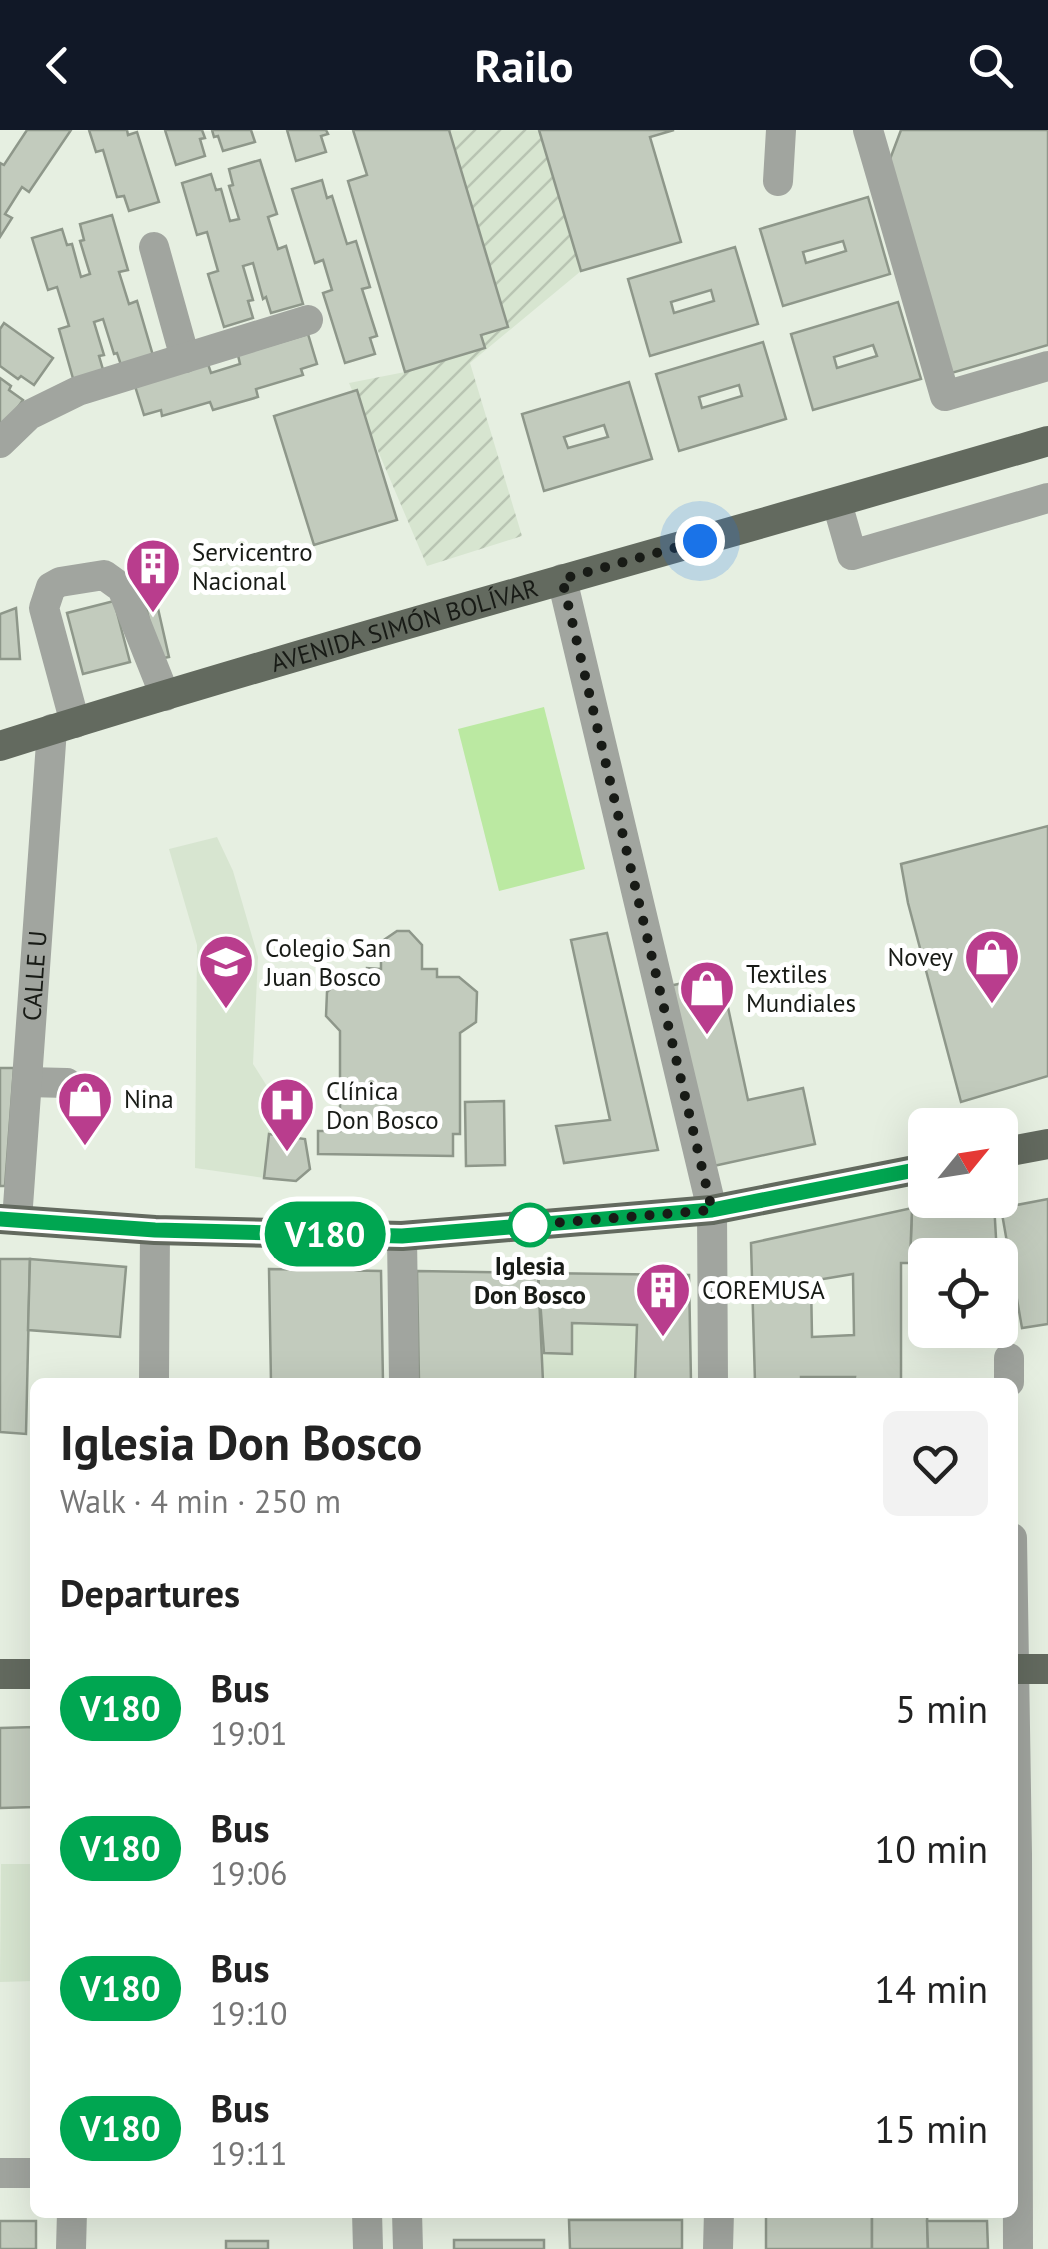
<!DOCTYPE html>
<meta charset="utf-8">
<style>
body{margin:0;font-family:"PT Sans",sans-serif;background:#f2f2f2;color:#222;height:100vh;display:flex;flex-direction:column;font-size:38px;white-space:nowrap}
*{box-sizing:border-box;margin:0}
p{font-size:32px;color:#767676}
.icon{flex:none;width:55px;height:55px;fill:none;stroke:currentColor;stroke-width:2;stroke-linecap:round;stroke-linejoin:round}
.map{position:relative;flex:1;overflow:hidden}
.details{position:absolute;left:30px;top:1248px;width:988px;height:840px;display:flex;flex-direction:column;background:#fff;border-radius:15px;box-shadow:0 10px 40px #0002}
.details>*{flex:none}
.badge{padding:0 20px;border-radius:32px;font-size:35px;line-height:65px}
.needle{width:65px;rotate:60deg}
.tools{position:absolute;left:908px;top:978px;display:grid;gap:20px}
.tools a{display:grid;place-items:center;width:110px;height:110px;border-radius:15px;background:#fff;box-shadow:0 10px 40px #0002;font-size:50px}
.you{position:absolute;width:50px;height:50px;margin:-25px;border:8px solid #fff;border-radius:50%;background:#1a73e8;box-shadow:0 0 0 15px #1a73e833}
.map>.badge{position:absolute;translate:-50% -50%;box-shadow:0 0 0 5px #fff}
h2{padding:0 30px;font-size:38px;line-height:90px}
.round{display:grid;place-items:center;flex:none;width:105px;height:105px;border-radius:15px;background:#f2f2f2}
.overview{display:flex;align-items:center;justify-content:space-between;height:170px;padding:0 30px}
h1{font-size:48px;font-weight:600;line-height:75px}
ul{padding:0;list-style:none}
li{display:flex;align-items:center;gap:30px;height:140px;padding:0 30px}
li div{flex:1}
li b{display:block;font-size:38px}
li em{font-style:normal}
li .badge{min-width:110px;font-weight:700;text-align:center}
header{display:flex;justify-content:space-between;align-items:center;height:130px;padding:0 30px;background:#111827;color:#fff;font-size:45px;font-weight:600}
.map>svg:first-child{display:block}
.built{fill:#d7e5d0}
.industrial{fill:url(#industrial-furrows)}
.pitch{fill:#bbe9a2}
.building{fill:#c2cbbd;stroke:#8e978a;stroke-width:2.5;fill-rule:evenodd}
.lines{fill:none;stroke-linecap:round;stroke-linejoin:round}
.minor{stroke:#a1a59f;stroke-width:30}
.major{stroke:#636a5f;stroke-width:30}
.line-casing{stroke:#fff;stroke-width:22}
.line{stroke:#00a651;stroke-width:15}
.walk{stroke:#181b16;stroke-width:10;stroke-dasharray:0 18}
.stop-dot{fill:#fff;stroke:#00a651;stroke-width:5}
.labels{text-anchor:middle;stroke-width:10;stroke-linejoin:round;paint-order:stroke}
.poi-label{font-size:25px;fill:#181b16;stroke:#fff;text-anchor:start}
.street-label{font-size:25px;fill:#181b16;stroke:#fff}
.stop-label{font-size:25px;font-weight:bold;fill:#181b16;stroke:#fff}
</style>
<header><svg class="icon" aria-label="back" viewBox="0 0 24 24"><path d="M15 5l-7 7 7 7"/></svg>Railo<svg class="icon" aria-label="search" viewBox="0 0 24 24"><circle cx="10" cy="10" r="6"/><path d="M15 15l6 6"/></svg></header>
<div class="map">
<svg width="1048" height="2119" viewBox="0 0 1048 2119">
<defs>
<pattern id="industrial-furrows" width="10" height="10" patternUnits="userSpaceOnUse" patternTransform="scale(2.5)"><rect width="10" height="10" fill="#d7e5d0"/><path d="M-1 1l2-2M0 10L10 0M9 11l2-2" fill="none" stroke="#b8c4b2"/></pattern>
</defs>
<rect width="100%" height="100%" fill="#e6efe1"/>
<!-- built -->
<g class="built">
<path d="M217,707L233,741L258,827L253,934L270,961L278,981L269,1004L264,1048L195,1038L197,815L169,719Z"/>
<path d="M417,1141L689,1145L691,1252H419Z"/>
<path d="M1,1734H35V1851L0,1852Z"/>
</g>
<!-- industrial -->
<path class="industrial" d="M353,0H674L650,8L681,112L581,141L470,233L522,406L427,436L349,253L405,242L348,51L367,45Z"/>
<!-- pitch -->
<path class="pitch" d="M544,577L585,739L499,761L458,599Z"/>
<!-- building -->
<g class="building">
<path d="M27,0H71L29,62L22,57L5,84L12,88L0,107V33L4,35Z"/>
<path d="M89,0H127L128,5L137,2L159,72L129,81L124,66L117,67L103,20L96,22Z"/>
<path d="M165,0H202L205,8L200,9L205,26L176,35Z"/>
<path d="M212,0H251L255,12L223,21L218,6L214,7Z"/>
<path d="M287,0H326L328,4L321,6L326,22L296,31Z"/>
<path d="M353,0H449L508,197L481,205L485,218L405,242L348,51L367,45Z"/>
<path d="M539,0H674L650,7L681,112L581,141Z"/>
<path d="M901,0H1048V215L948,244L887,37Z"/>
<path d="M260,30L277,84L268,87L278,119L286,116L303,174L271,183L266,167L263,169L253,133L243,136L253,170L248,171L253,188L224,197L208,144L218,141L207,102L197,105L182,53L211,44L216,60L221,59L230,91L239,89L229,56L233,55L229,39Z"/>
<path d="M322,50L327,68L332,66L347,114L356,111L370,157L362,159L377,206L370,208L375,224L345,233L323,163L332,160L323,130L315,133L292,59Z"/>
<path d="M868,67L890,144L783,176L760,99ZM843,111L846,121L806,133L803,122Z"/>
<path d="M112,85L128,140L119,142L129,174L137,171L154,229L122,238L117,223L114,224L103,189L94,192L104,225L99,226L104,243L74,252L59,199L69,196L57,157L48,160L32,108L62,99L67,115L72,114L81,147L90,144L80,111L84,110L80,94Z"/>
<path d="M735,117L758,194L650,226L628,149ZM711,160L714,171L674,183L671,172Z"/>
<path d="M898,172L921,249L813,280L791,204ZM873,215L877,226L837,238L834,227Z"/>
<path d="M4,193L53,228L34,255L21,246L18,249L0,236V199Z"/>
<path d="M308,204L317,234L301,239L303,245L256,259L258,267L213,280L210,272L162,286L161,280L144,285L135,256L208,234L211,243L240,234L238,225Z"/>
<path d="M763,212L786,289L679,321L656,244ZM739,255L742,266L702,278L699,267Z"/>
<path d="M0,248L11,256L9,260L23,270L5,295L0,292Z"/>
<path d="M629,252L652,329L544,361L522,284ZM604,295L608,307L568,318L564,307Z"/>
<path d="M357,260L397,390L314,415L274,286Z"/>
<path d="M149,439L169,527L158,529L138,442Z"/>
<path d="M114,471L130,532L83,544L67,483Z"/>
<path d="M16,478L20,529H0V484Z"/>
<path d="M1048,696V946L961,972L908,773L901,734Z"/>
<path d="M397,801H409L422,815V839H437V847H459L477,862L476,892L460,903V1004H453V1026L318,1024V1001H340V901L326,886L327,862L342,848H367V838L381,839V812Z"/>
<path d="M607,803L658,1020L564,1033L556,996L610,990L571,810Z"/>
<path d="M721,845L748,970L803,958L815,1014L709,1037L669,856Z"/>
<path d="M0,938H14L5,1056H0Z"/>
<path d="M504,971L505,1035L466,1036L465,972Z"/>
<path d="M269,1004L305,1009L310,1039L296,1051L264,1048Z"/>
<path d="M1048,1069V1194L1022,1198L1001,1078Z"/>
<path d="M994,1073L997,1125H925V1134L910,1133L912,1078Z"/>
<path d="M912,1078L910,1133H901V1252H854L855,1247H801V1252H755L751,1113ZM853,1144L854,1205L812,1207L811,1151Z"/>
<path d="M0,1129H30L26,1304L0,1302Z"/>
<path d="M30,1129L126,1137L120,1207L28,1200Z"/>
<path d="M269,1139L381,1141L383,1252H271Z"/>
<path d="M417,1141L538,1143L543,1252H419Z"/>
<path d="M538,1143L689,1145L691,1252H635L637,1195L572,1193V1224L544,1223Z"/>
<path d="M35,1597V1677L0,1678V1598Z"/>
<rect x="766" y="2083" width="106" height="36"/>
<path d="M872,2083H927L928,2119H872Z"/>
<path d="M569,2090H682V2119H570Z"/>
<rect x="0" y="2091" width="36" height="28"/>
<path d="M927,2091H987L988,2119H928Z"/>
<rect x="454" y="2110" width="90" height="9"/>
<rect x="226" y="2111" width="42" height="8"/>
</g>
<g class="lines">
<!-- minor -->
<g class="minor">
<path d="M868,0L945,266L1048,236"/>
<path d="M778,51L781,0"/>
<path d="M154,117L185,228"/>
<path d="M0,313L29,285L78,261L308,190"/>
<path d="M837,373L852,425L1048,368"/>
<path d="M562,449L712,1080L713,1252"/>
<path d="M75,593L44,478L51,457L60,452L104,445L122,458L165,566"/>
<path d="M27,952L67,953"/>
<path id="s1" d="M17,1090L52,599"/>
<path d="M402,1106L404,1252"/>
<path d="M1009,1228V1252"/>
<path d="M154,1252L155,1100"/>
<path d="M1012,1408L1017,1724L1018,2119"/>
<path d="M0,2043H35"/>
<path d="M367,2082L368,2119"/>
<path d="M407,2082L408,2119"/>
<path d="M71,2119L72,2082"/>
<path d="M718,2119L719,2082"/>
</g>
<!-- major -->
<g class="major">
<path id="s2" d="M0,616C347,507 699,413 1048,311"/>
<path d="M1000,1023L1048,1014"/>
<path d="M0,1089L155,1100L402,1106L712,1080L925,1038"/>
<path d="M1012,1539H1048"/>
<path d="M0,1544H35"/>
</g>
</g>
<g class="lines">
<!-- line casing -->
<g class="line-casing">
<path id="line" d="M0,1089L155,1100L402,1106L712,1080L925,1038"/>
</g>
<!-- line -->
<use href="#line" class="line"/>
<!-- walk -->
<path class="walk" d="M530,1095L518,1096L712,1080L562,449L700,411"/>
</g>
<!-- icons -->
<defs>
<g id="building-pin" transform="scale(2.875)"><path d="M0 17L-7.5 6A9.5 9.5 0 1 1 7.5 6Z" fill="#b93d8d" stroke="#fff"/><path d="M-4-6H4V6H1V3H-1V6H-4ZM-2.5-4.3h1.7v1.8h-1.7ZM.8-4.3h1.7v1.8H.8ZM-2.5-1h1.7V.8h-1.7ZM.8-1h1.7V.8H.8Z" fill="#fff"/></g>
<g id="shop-pin" transform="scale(2.875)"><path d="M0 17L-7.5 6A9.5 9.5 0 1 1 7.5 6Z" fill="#b93d8d" stroke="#fff"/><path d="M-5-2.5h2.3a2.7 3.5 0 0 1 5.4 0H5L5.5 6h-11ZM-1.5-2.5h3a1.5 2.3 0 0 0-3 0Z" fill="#fff"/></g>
<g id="school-pin" transform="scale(2.875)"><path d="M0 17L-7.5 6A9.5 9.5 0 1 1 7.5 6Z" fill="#b93d8d" stroke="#fff"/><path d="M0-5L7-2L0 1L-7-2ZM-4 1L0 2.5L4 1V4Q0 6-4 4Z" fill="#fff"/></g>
<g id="hospital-pin" transform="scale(2.875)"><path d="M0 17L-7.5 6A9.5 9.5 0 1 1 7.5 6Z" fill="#b93d8d" stroke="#fff"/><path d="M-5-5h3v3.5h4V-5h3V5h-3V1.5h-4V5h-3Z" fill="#fff"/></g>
</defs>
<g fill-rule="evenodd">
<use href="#building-pin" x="153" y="436"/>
<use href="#shop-pin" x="992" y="827"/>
<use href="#school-pin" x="226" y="832"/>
<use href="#shop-pin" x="707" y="858"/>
<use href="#shop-pin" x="85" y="969"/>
<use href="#hospital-pin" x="287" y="975"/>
<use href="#building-pin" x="663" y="1160"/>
</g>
<!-- markers -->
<circle class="stop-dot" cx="530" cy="1095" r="20"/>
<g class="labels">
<!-- poi labels -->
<g class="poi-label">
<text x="192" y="431">Servicentro<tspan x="192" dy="29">Nacional</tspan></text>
<text x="265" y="827">Colegio San<tspan x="265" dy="29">Juan Bosco</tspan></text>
<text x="953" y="836" text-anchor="end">Novey</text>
<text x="746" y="853">Textiles<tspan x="746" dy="29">Mundiales</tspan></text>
<text x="326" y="970">Clínica<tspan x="326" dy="29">Don Bosco</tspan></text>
<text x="124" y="978">Nina</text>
<text x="702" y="1169">COREMUSA</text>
</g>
<!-- street labels -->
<g class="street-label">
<text dy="9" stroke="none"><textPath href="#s2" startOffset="422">AVENIDA SIMÓN BOLÍVAR</textPath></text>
<text dy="9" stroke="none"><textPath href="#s1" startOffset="245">CALLE U</textPath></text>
</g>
<!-- stop labels -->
<g class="stop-label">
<text x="530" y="1145">Iglesia<tspan x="530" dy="29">Don Bosco</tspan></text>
</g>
</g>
</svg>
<div class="tools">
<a><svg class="needle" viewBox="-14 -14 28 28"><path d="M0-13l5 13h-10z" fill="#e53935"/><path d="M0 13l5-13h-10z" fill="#767676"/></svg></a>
<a><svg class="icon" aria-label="locate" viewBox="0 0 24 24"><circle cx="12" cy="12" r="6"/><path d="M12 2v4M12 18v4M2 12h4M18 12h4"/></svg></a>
</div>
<div class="you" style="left:700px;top:411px"></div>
<b class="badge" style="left:325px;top:1104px;background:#00a651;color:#fff">V180</b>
<section class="details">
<div class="overview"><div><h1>Iglesia Don Bosco</h1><p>Walk · 4 min · 250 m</p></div><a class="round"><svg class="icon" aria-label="heart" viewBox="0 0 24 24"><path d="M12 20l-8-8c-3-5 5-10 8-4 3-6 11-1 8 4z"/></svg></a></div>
<h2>Departures</h2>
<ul>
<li><span class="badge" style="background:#00a651;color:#fff">V180</span><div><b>Bus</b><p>19:01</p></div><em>5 min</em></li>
<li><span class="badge" style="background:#00a651;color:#fff">V180</span><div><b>Bus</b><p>19:06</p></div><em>10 min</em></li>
<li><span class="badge" style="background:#00a651;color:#fff">V180</span><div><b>Bus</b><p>19:10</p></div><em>14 min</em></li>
<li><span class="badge" style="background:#00a651;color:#fff">V180</span><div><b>Bus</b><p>19:11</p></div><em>15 min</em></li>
</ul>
</section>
</div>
